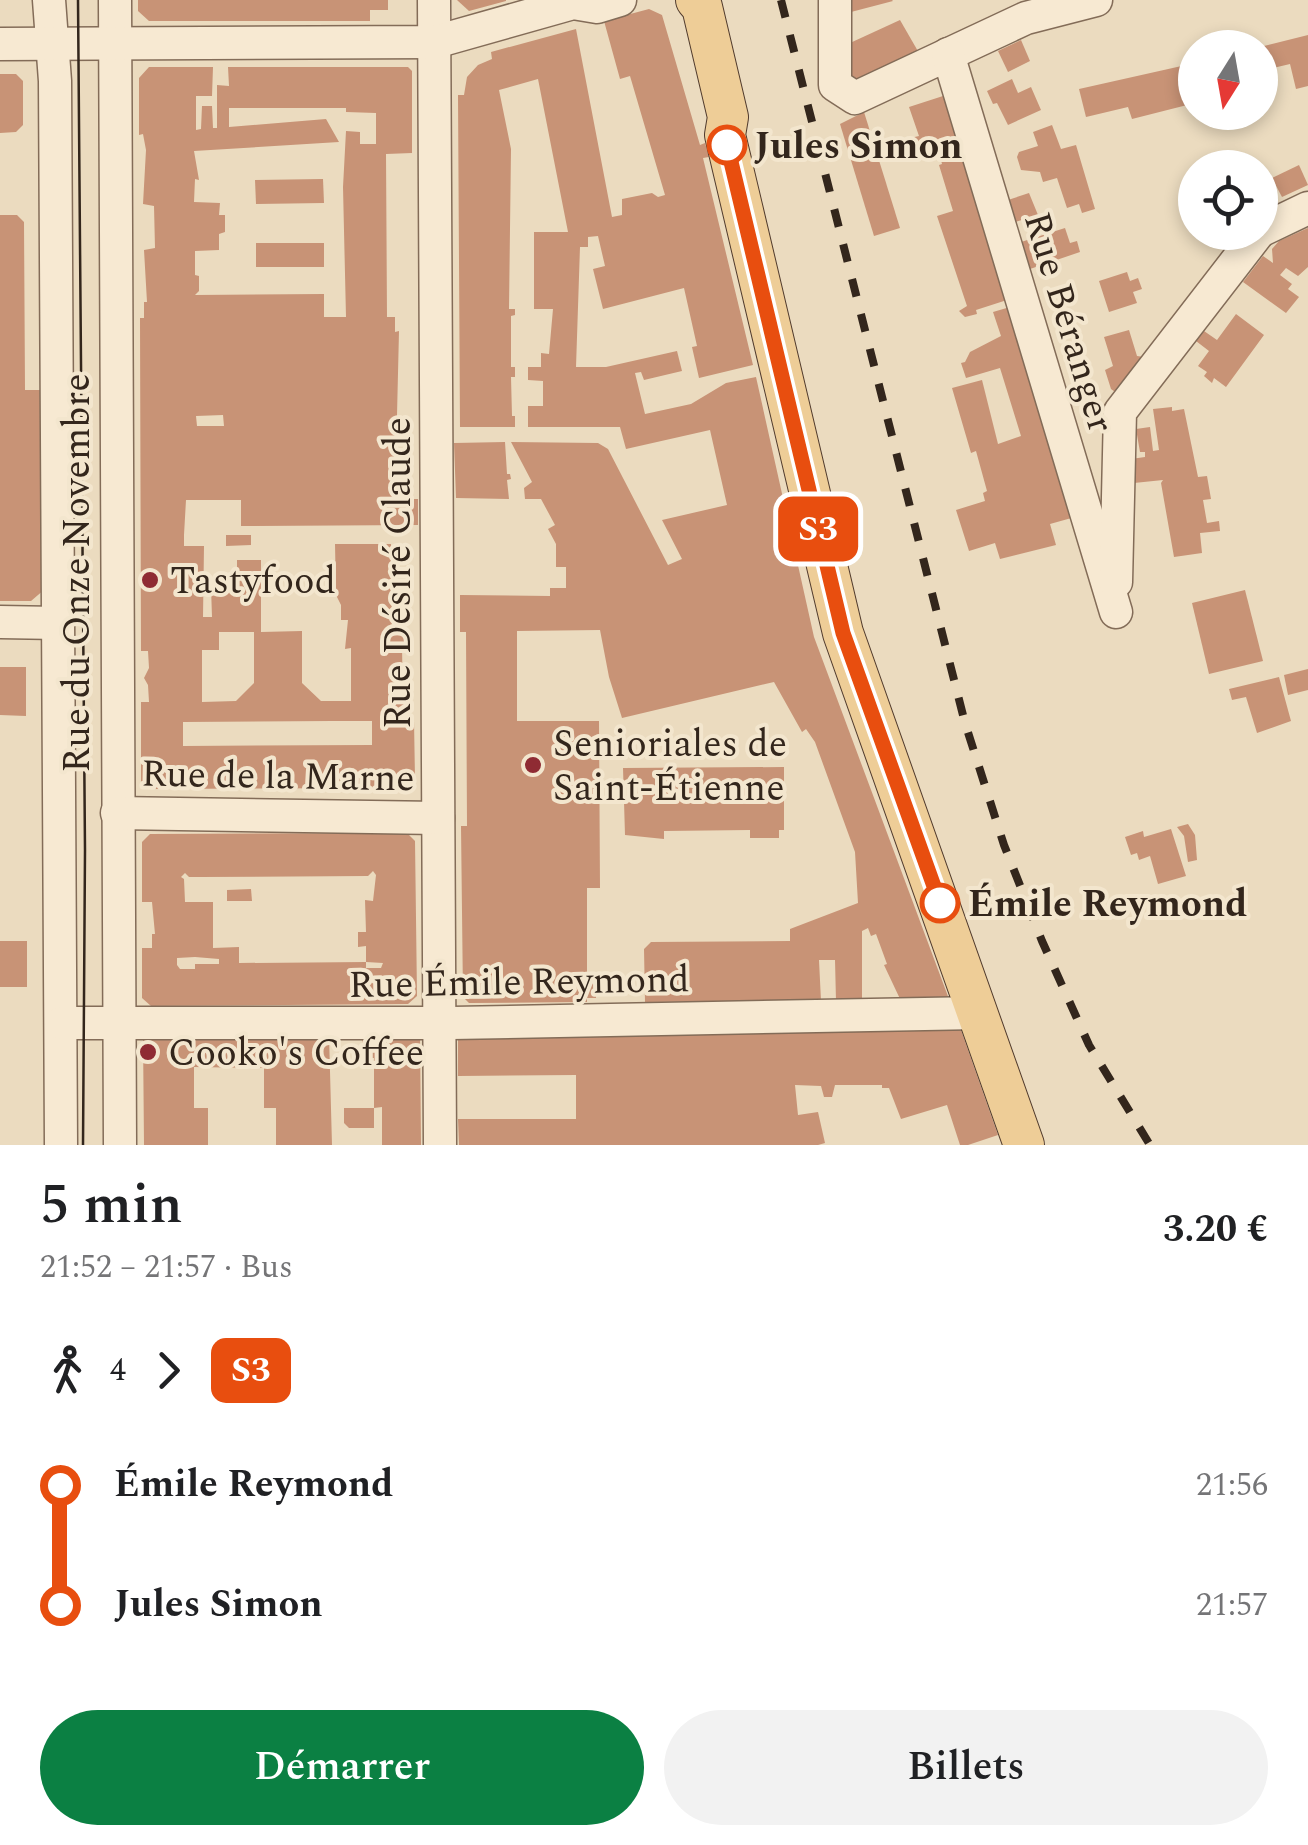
<!DOCTYPE html>
<html lang="fr">
<meta charset="utf-8">
<style>
body{margin:0;font-family:Spectral,serif;background:#f2f2f2;color:#202124;height:100vh;display:flex;flex-direction:column;font-size:38px;white-space:nowrap}
*{box-sizing:border-box;margin:0}
p{font-size:32px;color:#757577}
.icon{flex:none;width:55px;height:55px;fill:none;stroke:currentColor;stroke-width:2;stroke-linecap:round;stroke-linejoin:round}
.map{position:relative;height:1145px;overflow:hidden}
.sheet{display:flex;flex-direction:column;background:#fff;flex:1}
.sheet>*{flex:none}
.badge{padding:0 20px;border-radius:15px;font-size:35px;line-height:65px}
.needle{width:65px;rotate:191deg}
.buttons{position:absolute;left:1178px;top:30px;display:grid;gap:20px}
.buttons a{display:grid;place-items:center;width:100px;height:100px;border-radius:50%;background:#fff;box-shadow:0 5px 15px #0003;font-size:50px}
.map>.badge{position:absolute;translate:-50% -50%;box-shadow:0 0 0 5px #fff}
.legs{display:flex;align-items:center;gap:15px;height:110px;padding:0 40px;font-size:32px}
.legs p{margin-inline-start:auto}
.summary{display:flex;align-items:center;justify-content:space-between;height:170px;padding:0 40px}
h1{font-size:55px;font-weight:600;line-height:75px}
.action{display:flex;gap:20px;margin-top:auto;padding:20px 40px}
.action a{flex:1;height:115px;border-radius:60px;background:#0b8043;color:#fff;font-size:40px;font-weight:600;line-height:115px;text-align:center}
.action a+a{background:#f2f2f2;color:#202124}
ul{padding:0 40px;list-style:none}
li{display:flex;align-items:center;gap:35px;height:120px;font-size:38px}
li i{display:grid;place-items:center;width:15px;height:100%;margin:0 12px;background:currentColor}
li i::after{content:'';width:25px;height:25px;margin:-12px;border:8px solid;border-radius:50%;background:#fff}
li p{margin-inline-start:auto}
li:first-child i{background:linear-gradient(#0000 50%,currentColor 0)}
li:last-child i{background:linear-gradient(currentColor 50%,#0000 0)}
.map>svg:first-child{display:block}
.building{fill:#c89376;fill-rule:evenodd}
.lines{fill:none;stroke-linecap:round;stroke-linejoin:round}
.minor-casing{stroke:#836c58;stroke-width:35}
.major-casing{stroke:#513b2d;stroke-width:42}
.minor{stroke:#f7e9d2;stroke-width:32}
.major{stroke:#eecd97;stroke-width:40}
.tram{stroke:#33261c;stroke-width:2.5}
.rail{stroke:#33261c;stroke-width:8;stroke-dasharray:18 18;stroke-linecap:butt}
.line-1-casing{stroke:#fff;stroke-width:22}
.line-1{stroke:#e84e0f;stroke-width:15}
.stop-1-dot{fill:#fff;stroke:#e84e0f;stroke-width:5}
.poi-dot{fill:#8f2b33;stroke:#f3e6ce;stroke-width:4}
.labels{text-anchor:middle;stroke-width:8;stroke-linejoin:round;paint-order:stroke}
.stop-label{font-size:38px;font-weight:bold;fill:#33261c;stroke:#f3e6ce;text-anchor:start}
.street-label{font-size:38px;fill:#33261c;stroke:#f3e6ce}
.poi-label{font-size:38px;fill:#33261c;stroke:#f3e6ce;text-anchor:start}
</style>
<div class="map">
<svg width="1308" height="1145" viewBox="0 0 1308 1145">
<rect width="100%" height="100%" fill="#ebdbbf"/>
<!-- building -->
<g class="building">
<path d="M138,0H388V10H370V21H149L138,11Z"/>
<path d="M457,0H506V1L469,11Z"/>
<path d="M852,0H892L893,1L851,12Z"/>
<path d="M649,9L662,15L700,145L705,143L709,157L703,158L753,365L699,378L692,347L697,346L684,288L603,309L593,269L605,266L598,236L588,237V247H580L576,367H606L677,351L682,371L644,380L641,372L635,373L645,414L691,404L726,383L756,377L814,637L949,999L901,1001L884,965L887,964L876,934L871,936L868,928L862,931V1000L836,1001L835,960H819L821,1001L645,1002L644,949L651,942L790,941V929L858,903L855,852L815,742L806,729L802,732L774,682L622,718L609,677L600,630L517,631V721H599L600,888H587V983L596,984V998H587V1002L469,1003L463,997L461,826H467L466,632H460V595L550,596V588H566V567H556V544L548,529L555,525L541,499H525L524,488L532,482L511,442L598,443L608,449L668,565L682,559L662,520L727,505L710,430L626,449L620,427H528V406H543V381L528,380V367H541V353L549,354L553,309H534V232H568L538,79L499,90L511,149L509,309H515V315L511,316V367H515V377H511L512,416H515V427H460L458,95H464L467,77L478,65L492,59L491,52L576,29L612,217L622,215V199L652,193L658,197L665,195L630,76L620,79L604,21Z"/>
<path d="M900,20L919,53L859,81L849,74L850,43Z"/>
<path d="M1308,35V86L1296,89L1290,64L1260,71V47Z"/>
<path d="M1021,40L1030,61L1008,72L998,51Z"/>
<path d="M1195,63V103L1132,119L1128,107L1086,117L1079,89Z"/>
<path d="M149,67H213L212,96H196V130L201,129L202,106H212L213,128H217V85L229,86L228,67H408L412,71V153L386,154L387,317H395V332L399,331L395,499H418V525L241,526V500H186L184,535V546H204L203,617H212L211,587L237,590V560H261V632L302,631V683L321,701H351V648L345,649L348,620H341V605L336,595L335,544H391L392,631H407V647H402L403,703H407V720H414L415,779L407,788L149,789L141,781V702H149L148,685L144,678L149,668L148,651H141L140,318H144V302H147L144,250L155,248L154,206L143,204L146,150L143,134L139,135V78ZM229,108H346V112L376,113V144H360V132L346,131L343,187L346,317H324V294L195,295L199,291V276L195,275V251L219,250V234L225,232V215H219L220,203L194,202L195,179L199,180L194,151L339,142L326,119L229,127ZM223,415L224,426H197L196,416ZM219,632H254V683L236,701L202,702V650H219ZM332,721H372V745L183,746V722Z"/>
<path d="M0,74H16L23,81V125L16,132L0,133Z"/>
<path d="M1012,79L1018,93L1031,87L1041,110L1008,125L997,103L993,104L987,91Z"/>
<path d="M943,96L1007,300L976,310L977,314L965,317L959,311L967,306L937,216L953,211L939,165L942,164L938,148L907,159L902,140L919,136L909,107Z"/>
<path d="M864,112L900,228L874,236L840,124Z"/>
<path d="M1052,125L1061,149L1076,145L1095,209L1082,213L1079,204L1067,208L1057,178L1043,182L1040,172L1021,170L1017,157L1019,152L1038,146L1033,132Z"/>
<path d="M1299,165L1308,185L1282,197L1272,178Z"/>
<path d="M323,179L324,203L256,204L255,180Z"/>
<path d="M1029,193L1038,215L1015,222L1008,200Z"/>
<path d="M0,215H17L24,222L25,390H44L45,589L31,601H0Z"/>
<path d="M1065,228L1070,243L1077,241L1080,252L1030,269L1021,242Z"/>
<path d="M1308,228V267L1298,276L1286,268L1280,275L1292,284L1288,289L1299,297L1286,313L1243,282L1263,256L1273,263L1272,249L1279,241Z"/>
<rect x="256" y="243" width="68" height="24"/>
<path d="M1127,272L1130,281L1138,278L1142,289L1133,292L1137,303L1109,312L1099,281Z"/>
<path d="M1010,307L1075,517L1050,524L1056,545L1000,559L995,543L969,551L956,510L985,501L983,493L987,491L976,451L971,453L952,388L982,380L998,444L1021,436L1000,368L966,378L961,363L965,362L970,352L1001,336L993,312Z"/>
<path d="M1236,314L1264,335L1226,387L1214,378L1212,383L1204,376L1207,372L1198,366L1209,351L1196,341L1204,331L1217,340Z"/>
<path d="M1129,330L1137,356L1144,357L1118,394L1111,389L1105,370L1113,366L1104,337Z"/>
<path d="M1172,407V411L1184,409L1198,477L1207,476L1211,499L1203,500L1207,523L1219,521L1220,531L1200,533L1202,553L1174,557L1161,483L1163,480L1134,483L1131,459L1145,457V452H1140L1136,429L1150,427L1153,451L1159,450L1153,409Z"/>
<path d="M505,442L507,474H510L511,479L507,480L509,499L456,498L454,443Z"/>
<path d="M226,535H251V545L226,546Z"/>
<path d="M1245,590L1263,661L1209,674L1192,603Z"/>
<path d="M0,667H26V716L0,715Z"/>
<path d="M1308,669V690L1288,695L1284,675Z"/>
<path d="M1279,677L1291,721L1257,733L1246,697L1232,700L1229,689Z"/>
<path d="M784,767V830H779V838H750V830L664,831V839L625,835L623,768Z"/>
<path d="M1188,824L1195,835L1197,860L1188,862L1184,836L1177,827Z"/>
<path d="M1171,829L1186,876L1158,884L1150,856L1139,860L1137,853L1131,855L1125,837L1143,831L1144,837Z"/>
<path d="M407,833L415,841L417,996L408,1004L151,1006L142,998V948H152V934H155L152,902H142V842L150,834ZM373,871L376,875L373,901L365,900L366,932H358V947L366,946V962L383,963L381,968H366V962L239,963V947L213,948V902H185L184,879L181,877L185,873L189,877H199L368,876ZM195,957L219,959V964H195V969H180L177,965V958Z"/>
<path d="M251,889L252,901H227V890Z"/>
<rect x="0" y="941" width="27" height="46"/>
<path d="M961,1030L998,1135L968,1145H960L947,1105L901,1119L889,1088H882V1085H835L832,1097H824L821,1086L795,1085L798,1115L818,1112L825,1143L818,1145H459L458,1119H576V1075L458,1076V1034Z"/>
<path d="M329,1035L332,1145H276V1108H264V1068L194,1067V1108H208V1145H144L143,1036Z"/>
<path d="M362,1035H420L421,1145H382V1107L374,1108V1058H363Z"/>
<path d="M344,1108H374V1128H349L344,1123Z"/>
</g>
<g class="lines">
<!-- minor casing -->
<g class="minor-casing">
<g id="minor">
<path d="M49,0L55,81L61,1145"/>
<path d="M115,0L120,1145"/>
<path d="M434,0L440,1145"/>
<path d="M835,0V85L855,98L1026,18L1096,0"/>
<path d="M0,44L435,42L573,3L597,7L620,0"/>
<path d="M948,54L1116,612"/>
<path d="M1260,231L1308,208"/>
<path d="M1116,582L1120,412L1259,232"/>
<path d="M0,622L58,623"/>
<path d="M117,813L438,818"/>
<path d="M61,1023H452L979,1013"/>
</g>
</g>
<!-- major casing -->
<g class="major-casing">
<path id="major" d="M696,0L702,7L728,117L725,135L843,633L1024,1145"/>
</g>
<!-- minor -->
<use href="#minor" class="minor"/>
<!-- major -->
<use href="#major" class="major"/>
<!-- tram -->
<path class="tram" d="M78,0L85,850L83,1145"/>
<!-- rail -->
<path class="rail" d="M781,0L965,723L1004,845L1042,941L1089,1045L1150,1145"/>
</g>
<g class="lines">
<!-- line-1 casing -->
<g class="line-1-casing">
<path id="line-1" d="M727,145L843,633L940,903"/>
</g>
<!-- line-1 -->
<use href="#line-1" class="line-1"/>
</g>
<!-- markers -->
<g class="stop-1-dot">
<circle cx="727" cy="145" r="18"/>
<circle cx="940" cy="903" r="18"/>
</g>
<g class="poi-dot">
<circle cx="150" cy="580" r="10"/>
<circle cx="533" cy="765" r="10"/>
<circle cx="148" cy="1052" r="10"/>
</g>
<g class="labels">
<!-- stop labels -->
<g class="stop-label">
<text x="754" y="158">Jules Simon</text>
<text x="968" y="916">Émile Reymond</text>
</g>
<!-- street labels -->
<g class="street-label">
<text transform="translate(1070 322) rotate(73)" y="13">Rue Béranger</text>
<text transform="translate(76 573) rotate(-90)" y="13">Rue du Onze Novembre</text>
<text transform="translate(397 573) rotate(-90)" y="13">Rue Désiré Claude</text>
<text transform="translate(278 775) rotate(1)" y="13">Rue de la Marne</text>
<text transform="translate(519 981) rotate(-1)" y="13">Rue Émile Reymond</text>
</g>
<!-- poi labels -->
<g class="poi-label">
<text x="170" y="593">Tastyfood</text>
<text x="553" y="756">Senioriales de<tspan x="553" dy="44">Saint-Étienne</tspan></text>
<text x="168" y="1065">Cooko's Coffee</text>
</g>
</g>
</svg>
<div class="buttons">
<a><svg class="needle" viewBox="-14 -14 28 28"><path d="M0-13l5 13h-10z" fill="#e53935"/><path d="M0 13l5-13h-10z" fill="#757577"/></svg></a>
<a><svg class="icon" aria-label="locate" viewBox="0 0 24 24"><circle cx="12" cy="12" r="6"/><path d="M12 2v4M12 18v4M2 12h4M18 12h4"/></svg></a>
</div>
<b class="badge" style="left:818px;top:529px;background:#e84e0f;color:#fff">S3</b>
</div>
<section class="sheet">
<div class="summary"><div><h1>5 min</h1><p>21:52 – 21:57 · Bus</p></div><b>3.20 €</b></div>
<div class="legs"><svg class="icon" aria-label="walk" viewBox="0 0 24 24"><circle cx="13" cy="4" r="2"/><path d="M13 8l-2 6 4 7M11 14l-3 7M7 12l3-4h3l4 4"/></svg>4<svg class="icon" aria-label="forward" viewBox="0 0 24 24"><path d="M9 5l7 7-7 7"/></svg><b class="badge" style="background:#e84e0f;color:#fff">S3</b></div>
<ul>
<li><i style="color:#e84e0f"></i><b>Émile Reymond</b><p>21:56</p></li>
<li><i style="color:#e84e0f"></i><b>Jules Simon</b><p>21:57</p></li>
</ul>
<div class="action"><a>Démarrer</a><a>Billets</a></div>
</section>
